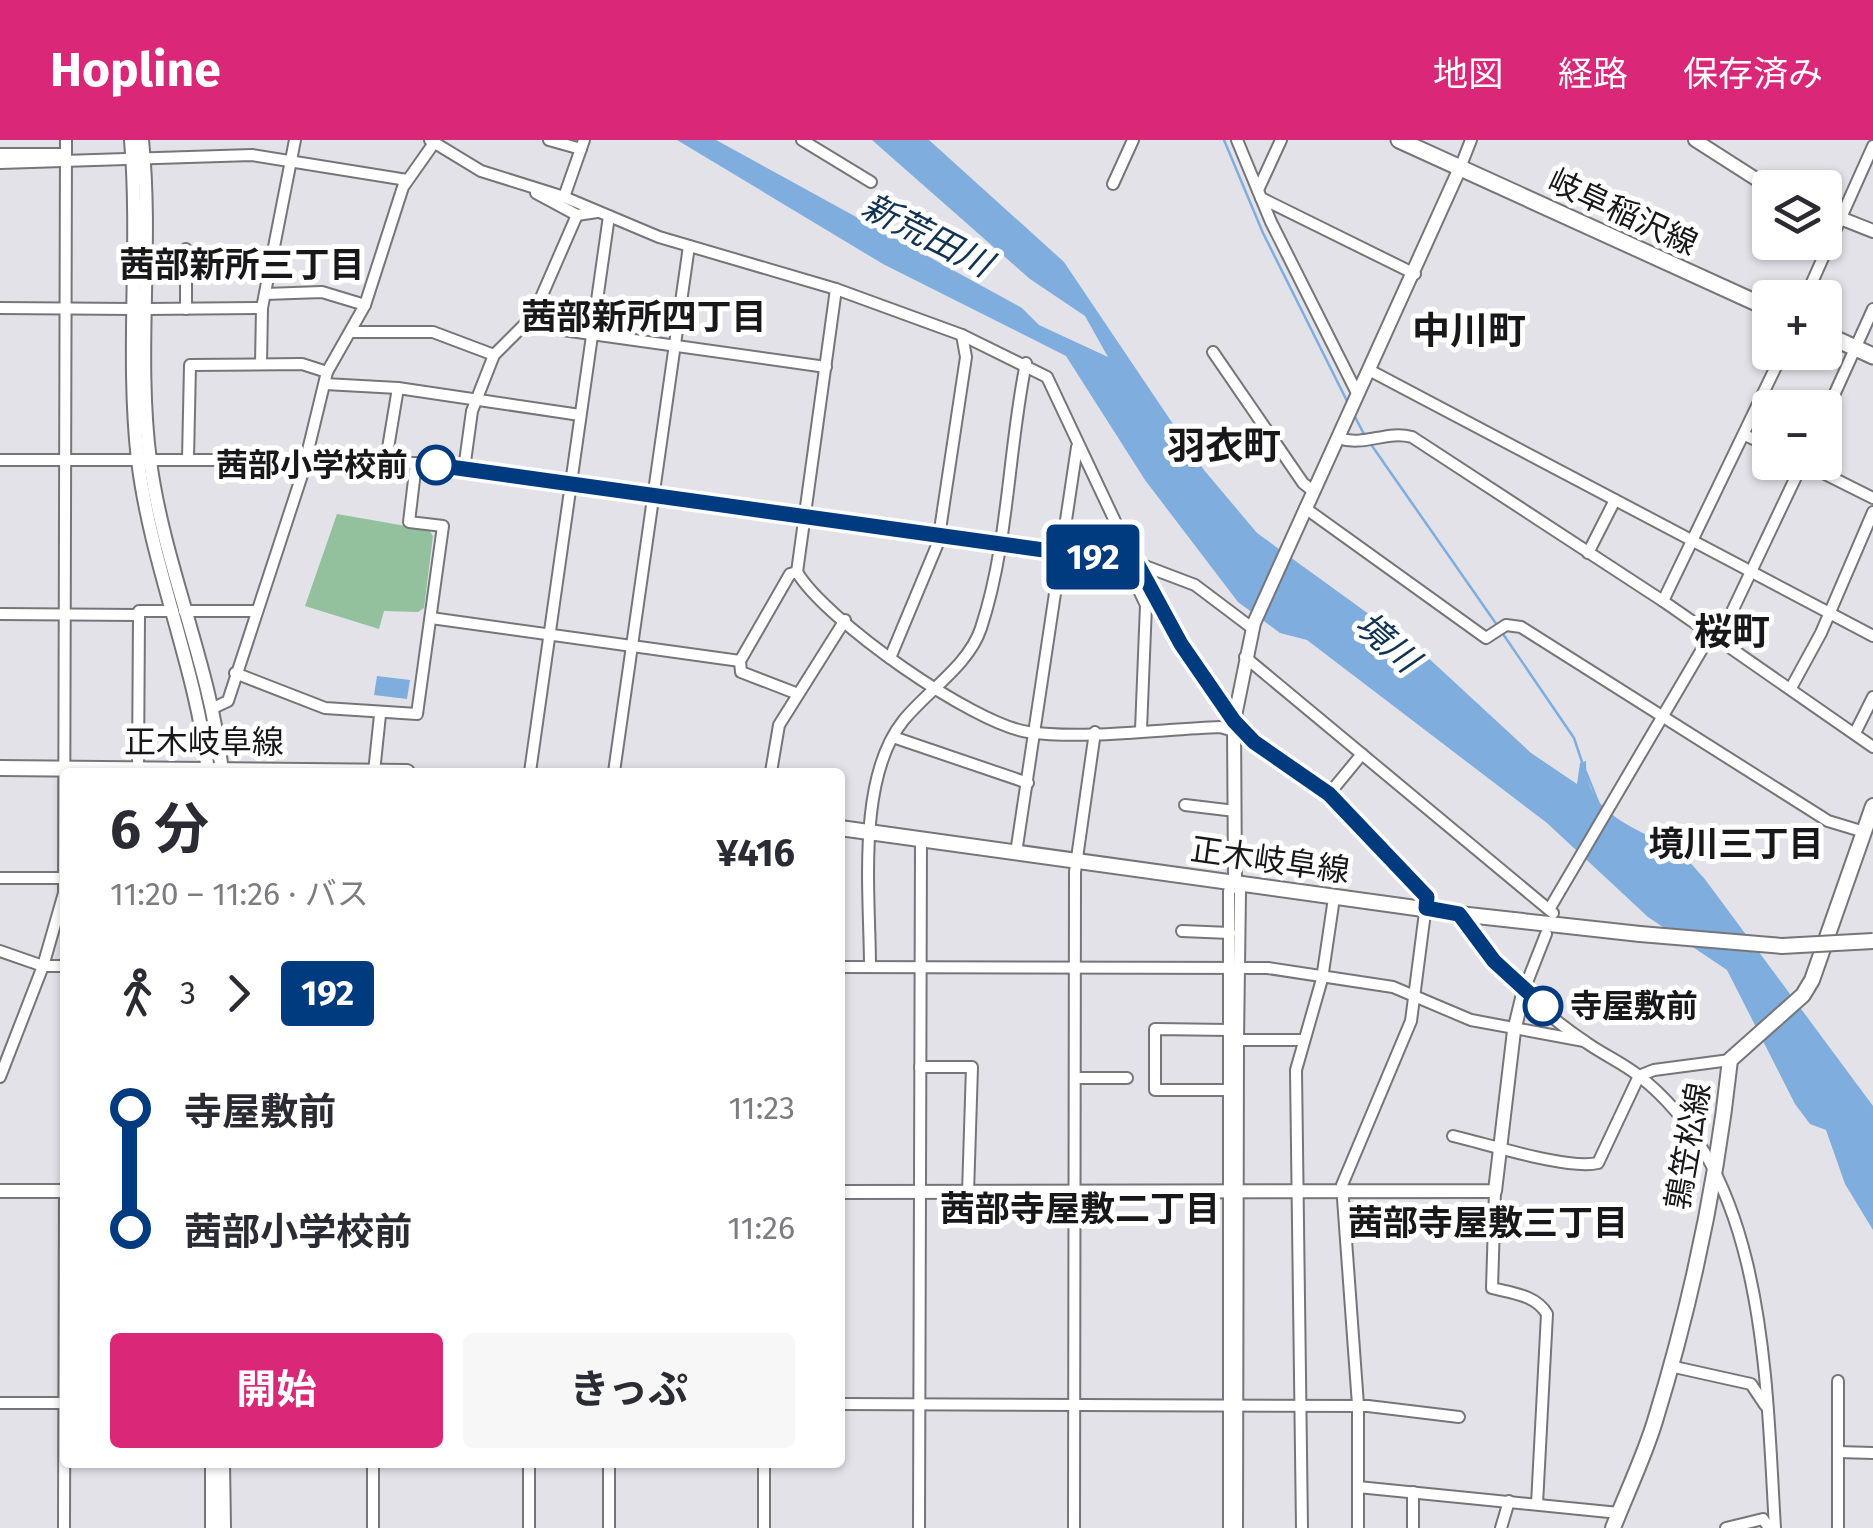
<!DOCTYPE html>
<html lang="ja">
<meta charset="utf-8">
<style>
body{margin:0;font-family:"Fira Sans","Noto Sans JP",sans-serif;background:#f7f7f7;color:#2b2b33;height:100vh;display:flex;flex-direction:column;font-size:38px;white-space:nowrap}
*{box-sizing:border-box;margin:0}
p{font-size:32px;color:#7c7c81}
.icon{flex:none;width:55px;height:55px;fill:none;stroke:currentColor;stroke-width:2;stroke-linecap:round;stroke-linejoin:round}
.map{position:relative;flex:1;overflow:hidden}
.side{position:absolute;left:60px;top:628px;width:785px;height:700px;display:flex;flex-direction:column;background:#fff;border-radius:10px;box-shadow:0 2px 8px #0004}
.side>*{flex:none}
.badge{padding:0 20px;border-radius:8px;font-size:35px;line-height:65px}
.fabs{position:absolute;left:1752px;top:30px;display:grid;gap:20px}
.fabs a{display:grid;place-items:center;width:90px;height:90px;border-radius:10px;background:#fff;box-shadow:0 2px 8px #0004;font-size:50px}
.map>.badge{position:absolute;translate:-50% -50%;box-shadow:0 0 0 5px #fff}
.legs{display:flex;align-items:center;gap:15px;height:110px;padding:0 50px;font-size:32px}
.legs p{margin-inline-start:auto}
.overview{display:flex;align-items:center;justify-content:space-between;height:170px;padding:0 50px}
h1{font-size:55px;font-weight:700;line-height:75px}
.primary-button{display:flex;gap:20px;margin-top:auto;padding:20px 50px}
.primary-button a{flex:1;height:115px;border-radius:10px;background:#db2777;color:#fff;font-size:40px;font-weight:700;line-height:115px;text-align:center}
.primary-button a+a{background:#f7f7f7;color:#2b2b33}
ul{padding:0 50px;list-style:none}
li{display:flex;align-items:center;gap:35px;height:120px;font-size:38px}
li i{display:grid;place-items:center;width:15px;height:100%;margin:0 12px;background:currentColor}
li i::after{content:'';width:25px;height:25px;margin:-12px;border:8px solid;border-radius:50%;background:#fff}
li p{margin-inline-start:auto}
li:first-child i{background:linear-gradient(#0000 50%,currentColor 0)}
li:last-child i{background:linear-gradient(currentColor 50%,#0000 0)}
header{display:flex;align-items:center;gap:60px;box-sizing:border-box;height:140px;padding:0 50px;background:#db2777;color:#fff}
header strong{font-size:48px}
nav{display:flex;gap:55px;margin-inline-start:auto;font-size:35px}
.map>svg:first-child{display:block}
.green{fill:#93c19e}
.water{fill:#7eadde}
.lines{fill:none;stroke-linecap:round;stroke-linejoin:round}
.stream{stroke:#7eadde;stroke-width:2.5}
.minor-casing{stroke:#75757a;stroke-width:14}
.tertiary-casing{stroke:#75757a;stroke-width:16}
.secondary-casing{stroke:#75757a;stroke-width:18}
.primary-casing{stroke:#75757a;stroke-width:19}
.minor{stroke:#fff;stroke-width:10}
.tertiary{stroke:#fff;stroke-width:12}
.secondary{stroke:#fff;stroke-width:14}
.primary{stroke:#fff;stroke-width:15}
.secondary-bridge-casing{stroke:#75757a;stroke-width:18;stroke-linecap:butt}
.secondary-bridge{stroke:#fff;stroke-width:14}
.line-1-casing{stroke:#fff;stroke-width:22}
.line-1{stroke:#003b80;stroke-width:15}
.stop-1-dot{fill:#fff;stroke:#003b80;stroke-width:5}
.labels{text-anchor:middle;stroke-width:10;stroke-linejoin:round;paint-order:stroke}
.street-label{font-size:32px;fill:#18181a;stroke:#fff}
.stop-label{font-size:32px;font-weight:bold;fill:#18181a;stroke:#fff;text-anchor:end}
.water-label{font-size:35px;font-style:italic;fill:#103253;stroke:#fff}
.neighbourhood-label{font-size:35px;font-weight:bold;fill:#18181a;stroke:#fff}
.quarter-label{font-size:38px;font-weight:bold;fill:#18181a;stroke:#fff}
</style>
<header>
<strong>Hopline</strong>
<nav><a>地図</a><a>経路</a><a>保存済み</a></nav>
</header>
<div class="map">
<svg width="1873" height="1388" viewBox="0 0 1873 1388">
<rect width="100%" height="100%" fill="#e3e2e9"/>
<!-- green -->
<path class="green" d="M337,374L429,390L433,396L424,468L418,472L384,471L379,489L305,466Z"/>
<!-- water -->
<g class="water">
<path d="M677,0H716L1022,168L1039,185L1108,217L1085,176L1030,139L872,0H929L1064,122L1204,330L1257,393L1424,514L1531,613L1577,644L1580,623L1586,621C1585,675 1636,687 1676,710C1687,717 1695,729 1704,738L1873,966V1090L1845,1044L1826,990L1810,984L1795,964L1727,830L1648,777L1547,683L1307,500L1280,493L1238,462L1145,340L1066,216L883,124Z"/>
<path d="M377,536L410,540L407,559L374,555Z"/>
</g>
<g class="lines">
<!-- stream -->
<g class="stream">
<path d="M1224,0L1263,93L1347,261"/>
<path d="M1355,277L1365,296"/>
<path d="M1370,303L1497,485"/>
<path d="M1501,491L1574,598L1583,625"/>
<path d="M1586,632L1598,662"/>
</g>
<!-- minor casing -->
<g class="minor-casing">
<g id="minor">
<path d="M430,0L481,31L564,57L659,97L836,149L962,195L1047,237L1122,396L1181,504L1234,581L1255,601L1329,654L1427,757L1411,881L1342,1045L1358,1265V1388"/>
<path d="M549,0L581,9"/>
<path d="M802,0L871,42"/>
<path d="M1237,0L1271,82L1357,253"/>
<path d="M0,14H60L66,19"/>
<path d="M0,23L252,15L407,40"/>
<path d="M1460,28L1471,0"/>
<path d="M1113,44L1133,0"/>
<path d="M1258,50L1281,0"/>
<path d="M536,53L577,75L597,72"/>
<path d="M564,57L584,0"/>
<path d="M1261,58L1415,134"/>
<path d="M265,154L322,152L365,165"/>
<path d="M1805,158L1873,6"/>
<path d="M0,168L134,169"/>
<path d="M146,169L262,168"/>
<path d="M186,169V109"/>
<path d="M533,176L563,190L826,227"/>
<path d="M353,192H433L494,215"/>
<path d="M1213,212L1303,343L1313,351"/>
<path d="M261,224L262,168L295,0"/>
<path d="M1369,230L1873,496"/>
<path d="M325,244L398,248L580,275"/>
<path d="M1825,275L1873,169"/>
<path d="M1745,295L1770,307"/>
<path d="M1338,298C1365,307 1386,290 1412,297L1663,461L1873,607"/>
<path d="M188,319L190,225L302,224L327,232"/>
<path d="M0,320H386L464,329L1137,423L1195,445L1252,488"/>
<path d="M386,320L398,248"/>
<path d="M1801,322L1873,358"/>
<path d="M464,329L472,271L494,215L533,176L577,75"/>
<path d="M1305,368L1486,498L1506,485L1521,487L1828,681L1861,691"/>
<path d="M1588,413L1615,360"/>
<path d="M1125,421L1146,465L1141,590"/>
<path d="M797,432C825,480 973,584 1028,592C1083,600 1163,589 1220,587L1234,591"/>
<path d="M1663,461L1783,212"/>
<path d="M184,471H254"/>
<path d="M0,474L139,475V471H173"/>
<path d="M431,478L740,521"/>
<path d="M1719,499L1803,322"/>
<path d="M1245,517L1553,773"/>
<path d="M890,518L938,403L966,217L962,195"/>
<path d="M235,533L325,568L417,574L443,386L409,382L416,323"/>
<path d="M1791,548L1821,493L1873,372"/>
<path d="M798,554L741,532L740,521L790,434L797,432L836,149"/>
<path d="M211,569L228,561L302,335L327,232L365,165L403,47L434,3"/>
<path d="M1855,593L1873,557"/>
<path d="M893,597L1028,643"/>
<path d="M138,632L139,475"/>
<path d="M374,632L380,575"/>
<path d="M530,632L609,76"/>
<path d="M614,632L689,106"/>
<path d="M771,632L779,585L845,480"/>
<path d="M1329,654L1362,614"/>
<path d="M1185,665L1235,671"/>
<path d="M1016,713L1077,307"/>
<path d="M0,738H65"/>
<path d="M1235,743L1240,752L1238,900H1304"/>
<path d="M1550,768L1701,511"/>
<path d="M1459,774C1478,818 1548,877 1587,903C1604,915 1623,923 1639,936C1767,1035 1766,1241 1775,1388"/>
<path d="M1182,791L1230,793"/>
<path d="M0,811L43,826H65"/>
<path d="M840,827L1268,828L1393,847L1471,880L1584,901"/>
<path d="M870,827C870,756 856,640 903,581C927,551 969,525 981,488C1009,403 1008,310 1026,223"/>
<path d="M1524,850L1546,794"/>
<path d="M920,927H972L968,1053"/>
<path d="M0,937L43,826L64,753L66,0"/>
<path d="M1075,938H1127"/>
<path d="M1229,950H1155V889L1229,890"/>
<path d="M1453,996C1488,1004 1567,1030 1598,1023L1639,936L1654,930L1730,920"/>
<path d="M1495,1051L1492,1148C1512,1153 1536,1155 1547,1174L1537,1364"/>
<path d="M1670,1226L1751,1244L1765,1265"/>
<path d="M1838,1241V1388"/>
<path d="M0,1263H65"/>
<path d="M840,1264L1368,1266L1459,1277"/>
<path d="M1838,1312L1873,1313"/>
<path d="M609,1322V1388"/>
<path d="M764,1322V1388"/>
<path d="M1358,1347L1619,1373"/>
<path d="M64,1388L65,1049"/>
<path d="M373,1388V1322"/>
<path d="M529,1388V1322"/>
<path d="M919,1388L921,699"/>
<path d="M1074,1388L1075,732L1095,592"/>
<path d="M1229,1388V751L1235,743"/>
<path d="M1237,1388L1238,900"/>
<path d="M1302,1388L1296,930L1322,839L1334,758"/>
<path d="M1413,1388V1352"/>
<path d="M1501,1388L1509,1361"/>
<path d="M1726,1388L1763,1379L1769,1388"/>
</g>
</g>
<!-- tertiary casing -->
<g class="tertiary-casing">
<g id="tertiary">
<path d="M131,0C140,106 126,214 138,320C151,427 196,525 208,632"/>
<path d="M142,0C153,106 136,215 150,321C164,427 211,526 222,632"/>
<path d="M1695,0L1770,48"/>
<path d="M1825,72L1873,91"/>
<path d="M1235,743L1234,581L1254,483L1460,28"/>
<path d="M0,1051H65"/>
<path d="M840,1052L1495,1051L1514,891L1524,850"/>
<path d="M223,1322L224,1388"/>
<path d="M212,1388V1322"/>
</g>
</g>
<!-- secondary casing -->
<g class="secondary-casing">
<g id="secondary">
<path d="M0,628L407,632"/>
<path d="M840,688L1459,774L1640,794"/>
<path d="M1613,1388C1627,1352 1644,1317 1655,1281C1691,1164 1717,1041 1730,920L1803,855L1812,840L1873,666"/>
</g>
</g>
<!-- primary casing -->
<g class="primary-casing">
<g id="primary">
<path d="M1399,0L1770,169"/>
<path d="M1825,194L1873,216"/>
</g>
</g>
<!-- minor -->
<use href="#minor" class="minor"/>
<!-- tertiary -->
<use href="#tertiary" class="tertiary"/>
<!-- secondary -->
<use href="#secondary" class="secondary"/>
<!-- primary -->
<use href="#primary" class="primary"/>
<!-- secondary-bridge casing -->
<g class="secondary-bridge-casing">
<path id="secondary-bridge" d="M1640,794L1782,806L1873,801"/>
</g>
<!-- secondary-bridge -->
<use href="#secondary-bridge" class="secondary-bridge"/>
</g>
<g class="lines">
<!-- line-1 casing -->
<g class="line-1-casing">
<path id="line-1" d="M436,325L1137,423L1181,504L1234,581L1254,602L1329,654L1427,757L1426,768L1459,774L1494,821L1543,866"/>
</g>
<!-- line-1 -->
<use href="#line-1" class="line-1"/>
</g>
<!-- markers -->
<g class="stop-1-dot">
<circle cx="436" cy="325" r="18"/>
<circle cx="1543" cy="866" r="18"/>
</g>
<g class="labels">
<!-- street labels -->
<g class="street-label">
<text transform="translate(1623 72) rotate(25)" y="11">岐阜稲沢線</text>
<text x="204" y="613">正木岐阜線</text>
<text transform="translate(1270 720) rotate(8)" y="11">正木岐阜線</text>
<text transform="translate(1688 1006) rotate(-80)" y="11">鶉笠松線</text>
</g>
<!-- stop labels -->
<g class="stop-label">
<text x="408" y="336">茜部小学校前</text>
<text x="1570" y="877" text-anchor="start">寺屋敷前</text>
</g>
<!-- water labels -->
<g class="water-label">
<text transform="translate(927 95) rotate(27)" y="12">新荒田川</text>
<text transform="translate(1387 502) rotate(41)" y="12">境川</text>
</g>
<!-- neighbourhood labels -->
<g class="neighbourhood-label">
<text x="242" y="137">茜部新所三丁目</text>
<text x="644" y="189">茜部新所四丁目</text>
<text x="1736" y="716">境川三丁目</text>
<text x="1080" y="1081">茜部寺屋敷二丁目</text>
<text x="1488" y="1095">茜部寺屋敷三丁目</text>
</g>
<!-- quarter labels -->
<g class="quarter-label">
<text x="1469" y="204">中川町</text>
<text x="1224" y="319">羽衣町</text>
<text x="1732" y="505">桜町</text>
</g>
</g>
</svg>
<div class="fabs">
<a><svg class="icon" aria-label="layers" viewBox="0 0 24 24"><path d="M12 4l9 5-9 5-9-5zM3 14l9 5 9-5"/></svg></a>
<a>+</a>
<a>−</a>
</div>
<b class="badge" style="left:1093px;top:417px;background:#003b80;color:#fff">192</b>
<section class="side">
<div class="overview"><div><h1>6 分</h1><p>11:20 – 11:26 · バス</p></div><b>¥416</b></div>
<div class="legs"><svg class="icon" aria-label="walk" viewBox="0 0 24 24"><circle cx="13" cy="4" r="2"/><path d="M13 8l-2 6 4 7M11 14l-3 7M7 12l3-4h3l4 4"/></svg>3<svg class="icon" aria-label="forward" viewBox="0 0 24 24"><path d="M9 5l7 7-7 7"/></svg><b class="badge" style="background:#003b80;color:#fff">192</b></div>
<ul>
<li><i style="color:#003b80"></i><b>寺屋敷前</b><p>11:23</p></li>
<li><i style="color:#003b80"></i><b>茜部小学校前</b><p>11:26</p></li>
</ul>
<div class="primary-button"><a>開始</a><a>きっぷ</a></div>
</section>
</div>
